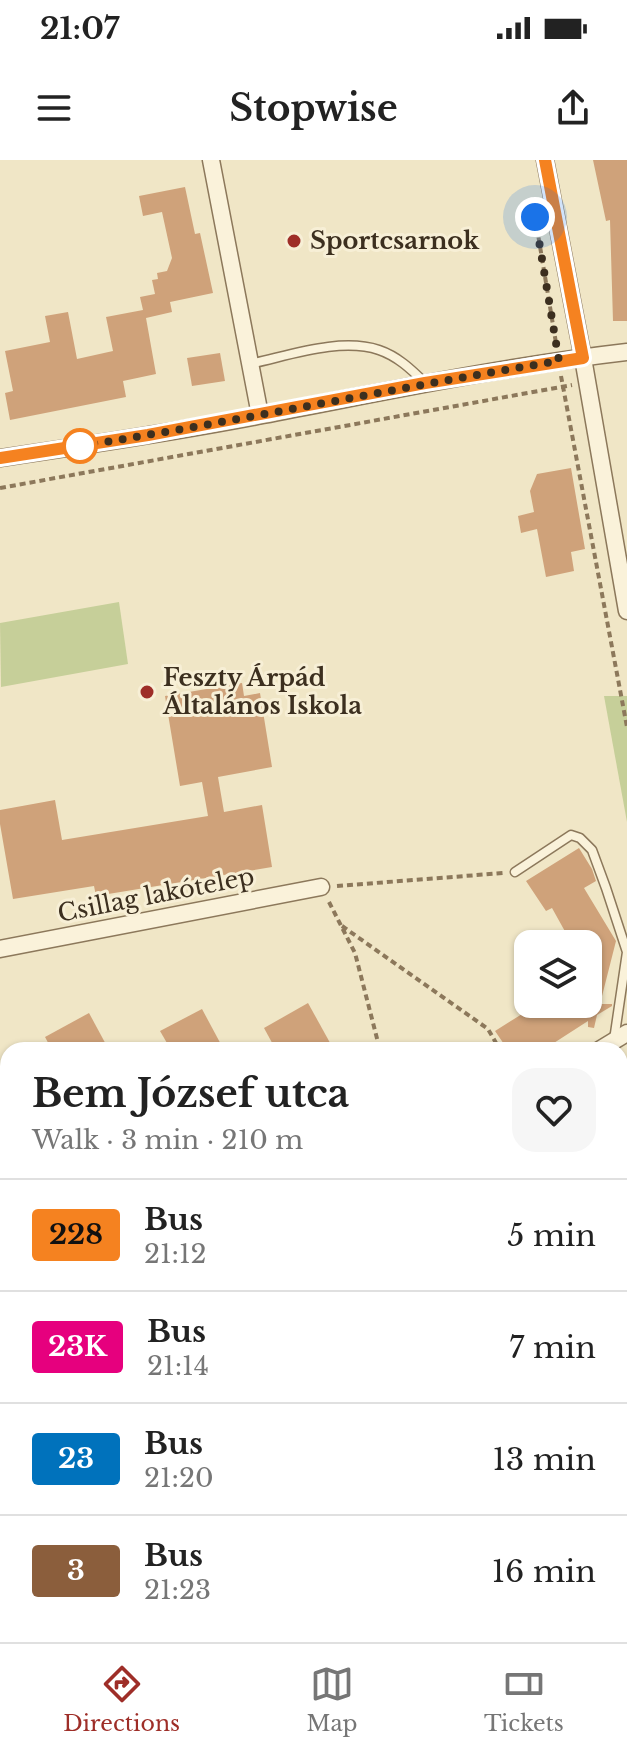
<!DOCTYPE html>
<meta charset="utf-8">
<style>
body{margin:0;font-family:"Libre Baskerville",serif;background:#f6f6f6;color:#222;height:100vh;display:flex;flex-direction:column;font-size:30px;white-space:nowrap}
*{box-sizing:border-box;margin:0}
p{font-size:26px;color:#767676}
.icon{flex:none;width:44px;height:44px;fill:none;stroke:currentColor;stroke-width:2;stroke-linecap:round;stroke-linejoin:round}
.map{position:relative;flex:1;overflow:hidden}
.sheet{position:absolute;left:0px;top:882px;width:628px;height:600px;display:flex;flex-direction:column;background:#fff;border-radius:24px 24px 0 0;box-shadow:0 2px 6px #0004}
.sheet>*{flex:none}
.badge{padding:0 16px;border-radius:6px;font-size:28px;line-height:52px}
.buttons{position:absolute;left:514px;top:770px;display:grid;gap:16px}
.buttons a{display:grid;place-items:center;width:88px;height:88px;border-radius:16px;background:#fff;box-shadow:0 2px 6px #0004;font-size:40px}
.you{position:absolute;width:40px;height:40px;margin:-20px;border:6px solid #fff;border-radius:50%;background:#1a73e8;box-shadow:0 0 0 12px #1a73e833}
.map>.badge{position:absolute;translate:-50% -50%;box-shadow:0 0 0 4px #fff}
.round{display:grid;place-items:center;flex:none;width:84px;height:84px;border-radius:24px;background:#f6f6f6}
.headline{display:flex;align-items:center;justify-content:space-between;height:136px;padding:0 32px}
h1{font-size:38px;font-weight:700;line-height:60px}
ul{padding:0;list-style:none}
li{display:flex;align-items:center;gap:24px;height:112px;padding:0 32px;border-top:2px solid #e0e0e0}
li div{flex:1}
li b{display:block;font-size:30px}
li em{font-style:normal}
li .badge{min-width:88px;font-weight:700;text-align:center}
.status{display:flex;justify-content:space-between;align-items:center;height:56px;padding:0 40px;background:#fff;direction:ltr}
.status svg{height:22px;fill:currentColor}
header{display:flex;justify-content:space-between;align-items:center;height:104px;padding:0 32px;background:#fff;font-size:36px;font-weight:700}
.tab-bar{display:flex;justify-content:space-around;align-items:center;height:112px;border-top:2px solid #e0e0e0;background:#fff;font-size:22px;color:#767676}
.tab-bar a{display:grid;justify-items:center;gap:4px}
.tab-bar .selected{color:#9e2e28}
.map>svg:first-child{display:block}
.green{fill:#c6cf99}
.building{fill:#cfa27a}
.lines{fill:none;stroke-linecap:round;stroke-linejoin:round}
.lane-casing{stroke:#8c785b;stroke-width:11}
.street-casing{stroke:#8c785b;stroke-width:19}
.path{stroke:#8c785b;stroke-width:4;stroke-dasharray:6 4;stroke-linecap:butt}
.lane{stroke:#faf2da;stroke-width:8}
.street{stroke:#faf2da;stroke-width:16}
.line-casing{stroke:#fff;stroke-width:18}
.line{stroke:#f58220;stroke-width:12}
.walk{stroke:#3c2f1f;stroke-width:8;stroke-dasharray:0 14.4}
.poi-dot{fill:#9e2e28;stroke:#f7efd6;stroke-width:3}
.stop-dot{fill:#fff;stroke:#f58220;stroke-width:4}
.labels{text-anchor:middle;stroke-width:6;stroke-linejoin:round;paint-order:stroke}
.poi-label{font-size:24px;font-weight:bold;fill:#3c2f1f;stroke:#f7efd6;text-anchor:start}
.street-label{font-size:24px;fill:#3c2f1f;stroke:#f7efd6}
</style>
<div class="status"><b>21:07</b><svg viewBox="0 0 49 12"><path d="M0 12V9h3v3zM5 12V6h3v6zM10 12V3h3v9zM15 12V0h3v12zM26 1h20v11H26zM47 4h2v5h-2z"/></svg></div>
<header><svg class="icon" aria-label="menu" viewBox="0 0 24 24"><path d="M4 6h16M4 12h16M4 18h16"/></svg>Stopwise<svg class="icon" aria-label="share" viewBox="0 0 24 24"><path d="M12 15V3M7 8l5-5 5 5M5 13v7h14v-7"/></svg></header>
<div class="map">
<svg width="627" height="1482" viewBox="0 0 627 1482">
<rect width="100%" height="100%" fill="#f0e6c6"/>
<!-- green -->
<g class="green">
<path d="M119,442L128,504L1,527L0,463Z"/>
<path d="M604,536H627V662Z"/>
<path d="M175,1474H416L418,1482H170L175,1476Z"/>
</g>
<!-- building -->
<g class="building">
<path d="M593,0H627V161H613L610,60L606,61Z"/>
<path d="M185,27L195,74L200,73L213,133L170,142L172,152L146,158L156,214L123,221L126,237L10,260L5,233L13,231L5,191L50,182L45,156L68,152L77,199L113,191L106,157L143,150L140,137L155,134L152,120L158,119L157,113L167,111L172,98L162,52L143,56L139,36Z"/>
<path d="M220,193L225,221L192,226L187,198Z"/>
<path d="M571,308L585,389L571,392L574,411L546,417L537,369L521,373L518,356L534,352L530,331L537,314Z"/>
<path d="M242,523L244,536L260,533L272,607L218,617L224,652L262,645L272,707L96,736L94,726L13,739L0,664V650L55,640L62,680L208,656L202,622L180,626L165,536Z"/>
<path d="M579,688L592,709L596,721L584,728L616,781L600,844H612V846L597,855L594,868L588,867V861L543,890H508L495,871L538,844H588V784H572L552,748L546,751L526,721Z"/>
<path d="M308,843L334,890H276L264,868Z"/>
<path d="M202,849L224,890H171L160,871Z"/>
<path d="M89,853L109,890H52L45,877Z"/>
</g>
<g class="lines">
<!-- lane casing -->
<g class="lane-casing">
<g id="lane">
<path d="M249,204C288,196 340,177 379,190C397,196 411,209 425,223"/>
<path d="M515,712L571,675L580,678L592,690L606,728L627,792L614,880"/>
</g>
</g>
<!-- street casing -->
<g class="street-casing">
<g id="street">
<path d="M211,0L260,255"/>
<path d="M545,0L583,198L627,451"/>
<path d="M0,298C88,285 176,272 263,255C384,232 505,206 627,192"/>
<path d="M0,789L321,727"/>
<path d="M599,890L627,873"/>
<path d="M0,965L8,964"/>
<path d="M620,1190L627,1187"/>
<path d="M625,1482L627,1481"/>
</g>
</g>
<!-- path -->
<g class="path">
<path d="M532,38L556,183"/>
<path d="M561,216L627,567"/>
<path d="M0,328L572,225"/>
<path d="M337,726L503,713"/>
<path d="M329,742L355,793L380,890"/>
<path d="M342,766L488,869L500,890"/>
</g>
<!-- lane -->
<use href="#lane" class="lane"/>
<!-- street -->
<use href="#street" class="street"/>
</g>
<g class="lines">
<!-- line casing -->
<g class="line-casing">
<path id="line" d="M0,298L148,275L425,223L583,198L545,0"/>
</g>
<!-- line -->
<use href="#line" class="line"/>
<!-- walk -->
<path class="walk" d="M80,286C240,261 399,227 559,201L535,57"/>
</g>
<!-- markers -->
<g class="poi-dot">
<circle cx="294" cy="81" r="8"/>
<circle cx="147" cy="532" r="8"/>
</g>
<circle class="stop-dot" cx="80" cy="286" r="16"/>
<g class="labels">
<!-- poi labels -->
<g class="poi-label">
<text x="310" y="89">Sportcsarnok</text>
<text x="163" y="526">Feszty Árpád<tspan x="163" dy="28">Általános Iskola</tspan></text>
</g>
<!-- street labels -->
<g class="street-label">
<text transform="translate(156 735) rotate(-11)" y="8">Csillag lakótelep</text>
</g>
</g>
</svg>
<div class="buttons">
<a><svg class="icon" aria-label="layers" viewBox="0 0 24 24"><path d="M12 4l9 5-9 5-9-5zM3 14l9 5 9-5"/></svg></a>
</div>
<div class="you" style="left:535px;top:57px"></div>
<section class="sheet">
<div class="headline"><div><h1>Bem József utca</h1><p>Walk · 3 min · 210 m</p></div><a class="round"><svg class="icon" aria-label="heart" viewBox="0 0 24 24"><path d="M12 20l-8-8c-3-5 5-10 8-4 3-6 11-1 8 4z"/></svg></a></div>
<ul>
<li><span class="badge" style="background:#f58220;color:#111">228</span><div><b>Bus</b><p>21:12</p></div><em>5 min</em></li>
<li><span class="badge" style="background:#e6007e;color:#fff">23K</span><div><b>Bus</b><p>21:14</p></div><em>7 min</em></li>
<li><span class="badge" style="background:#0072bc;color:#fff">23</span><div><b>Bus</b><p>21:20</p></div><em>13 min</em></li>
<li><span class="badge" style="background:#8b5e3c;color:#fff">3</span><div><b>Bus</b><p>21:23</p></div><em>16 min</em></li>
</ul>
</section>
</div>
<nav class="tab-bar">
<a class="selected"><svg class="icon" aria-label="directions" viewBox="0 0 24 24"><path d="M12 3l9 9-9 9-9-9zM9 14v-3h6M13 9l2 2-2 2"/></svg>Directions</a>
<a><svg class="icon" aria-label="map" viewBox="0 0 24 24"><path d="M3 6l6-2 6 2 6-2v14l-6 2-6-2-6 2zM9 4v14M15 6v14"/></svg>Map</a>
<a><svg class="icon" aria-label="tickets" viewBox="0 0 24 24"><path d="M3 7h18v10H3zM15 7v10"/></svg>Tickets</a>
</nav>
